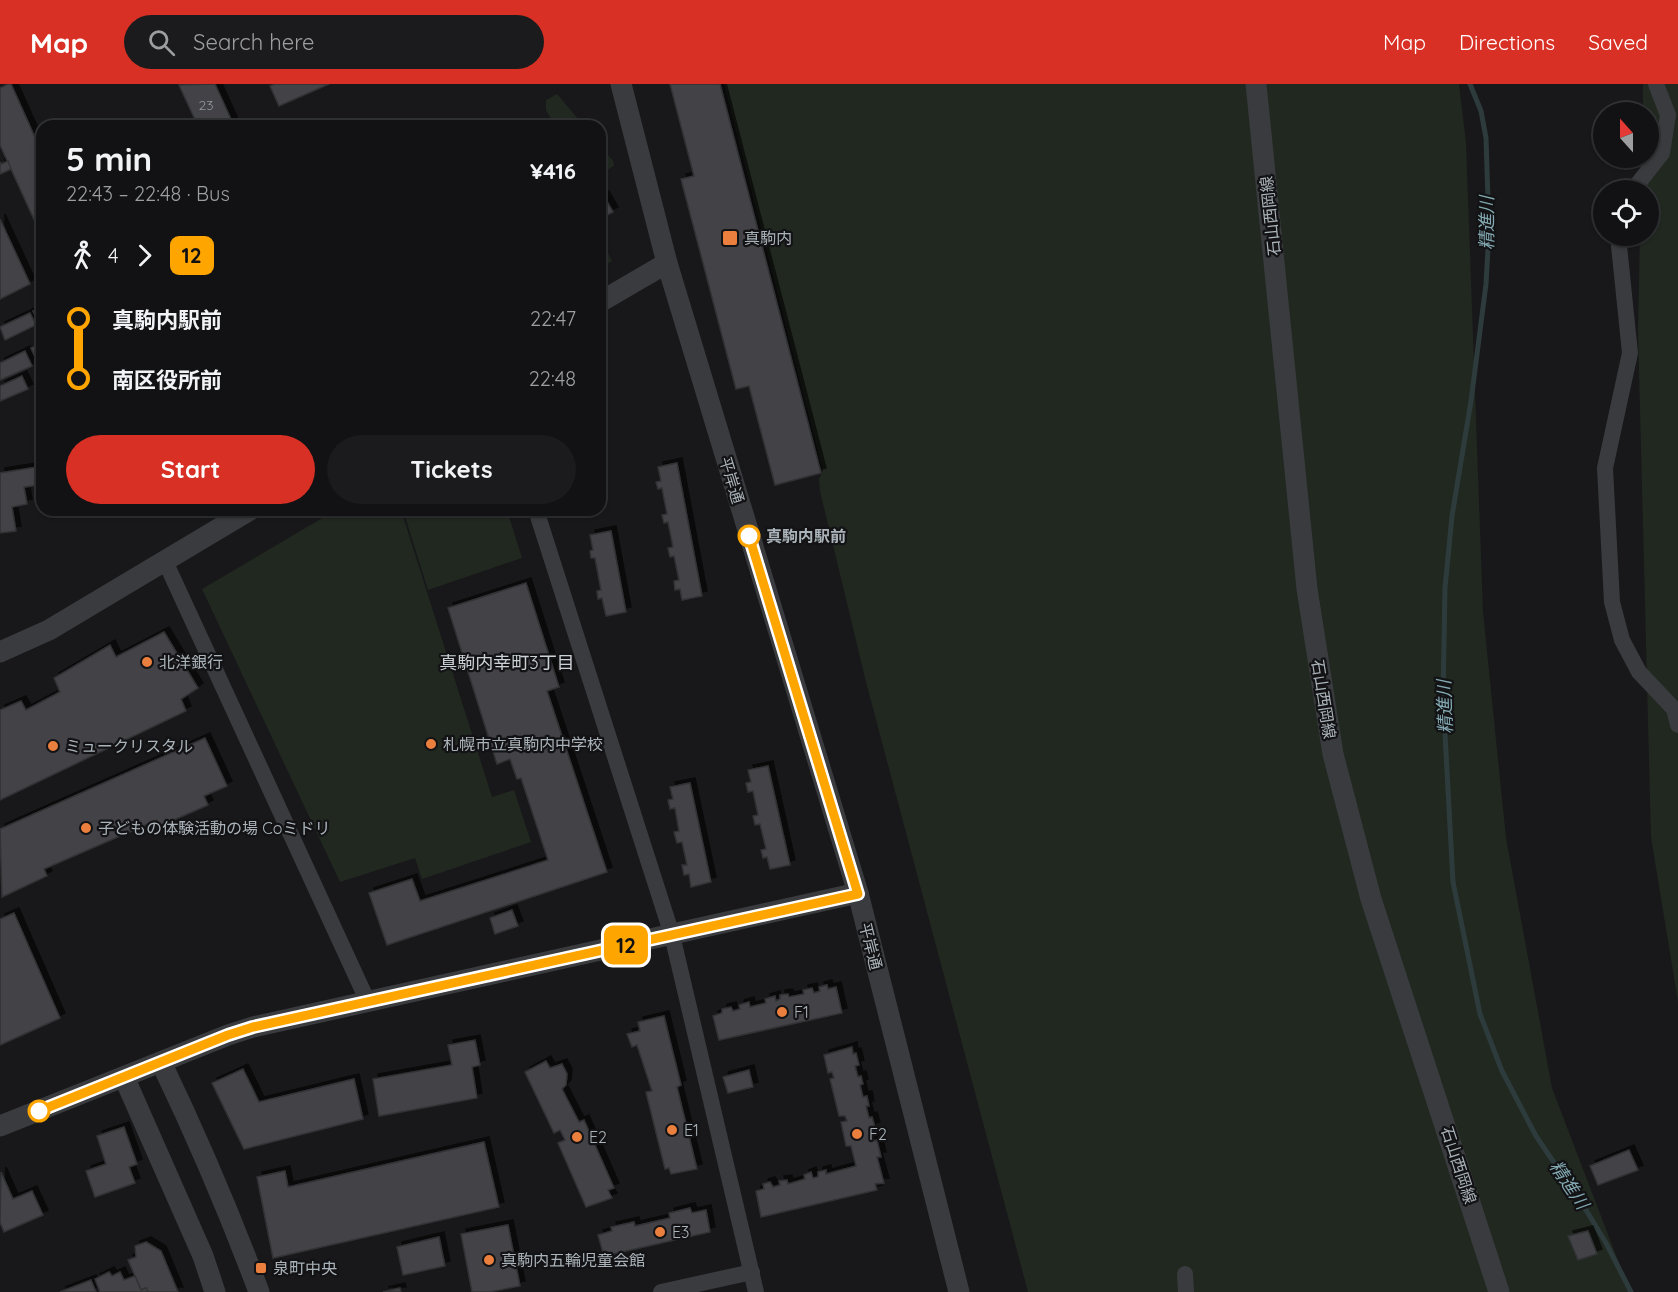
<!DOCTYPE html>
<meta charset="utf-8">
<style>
body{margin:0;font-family:Quicksand,"Noto Sans JP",sans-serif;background:#1b1b1d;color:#f1f3f6;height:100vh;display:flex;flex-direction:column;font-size:22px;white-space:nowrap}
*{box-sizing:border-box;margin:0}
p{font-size:20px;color:#9c9ea0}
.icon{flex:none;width:33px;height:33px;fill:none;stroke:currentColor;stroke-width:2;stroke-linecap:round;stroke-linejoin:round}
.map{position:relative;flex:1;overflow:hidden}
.sheet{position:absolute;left:36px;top:36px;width:570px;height:396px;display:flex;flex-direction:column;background:#121214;border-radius:18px;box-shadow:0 2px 4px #0004,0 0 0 2px #313234}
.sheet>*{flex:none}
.badge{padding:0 12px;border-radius:9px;font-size:21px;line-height:39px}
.needle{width:39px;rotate:339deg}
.controls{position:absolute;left:1593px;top:18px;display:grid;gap:12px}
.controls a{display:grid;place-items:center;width:66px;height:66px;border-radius:50%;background:#121214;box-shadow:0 2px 4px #0004,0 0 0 2px #313234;font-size:30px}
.map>.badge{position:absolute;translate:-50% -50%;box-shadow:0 0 0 3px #fff}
.legs{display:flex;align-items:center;gap:9px;height:66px;padding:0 30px;font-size:20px}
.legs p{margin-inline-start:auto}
.overview{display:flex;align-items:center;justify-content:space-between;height:102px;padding:0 30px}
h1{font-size:33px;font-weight:700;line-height:45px}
.button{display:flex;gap:12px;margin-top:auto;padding:12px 30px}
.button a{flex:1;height:69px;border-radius:36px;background:#d93025;color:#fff;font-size:24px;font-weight:700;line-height:69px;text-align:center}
.button a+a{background:#1b1b1d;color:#f1f3f6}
ul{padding:0 30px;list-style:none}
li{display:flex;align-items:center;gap:21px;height:60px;font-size:22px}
li i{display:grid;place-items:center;width:9px;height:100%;margin:0 8px;background:currentColor}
li i::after{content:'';width:15px;height:15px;margin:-8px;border:4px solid;border-radius:50%;background:#121214}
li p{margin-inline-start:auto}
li:first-child i{background:linear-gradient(#0000 50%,currentColor 0)}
li:last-child i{background:linear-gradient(currentColor 50%,#0000 0)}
header{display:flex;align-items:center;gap:36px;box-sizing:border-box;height:84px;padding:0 30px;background:#d93025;color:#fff}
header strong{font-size:28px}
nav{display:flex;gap:33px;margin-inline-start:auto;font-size:21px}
.search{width:420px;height:54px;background:#1b1b1d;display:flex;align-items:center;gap:15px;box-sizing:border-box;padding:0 21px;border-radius:33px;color:#9c9ea0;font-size:22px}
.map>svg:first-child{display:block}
.green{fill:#212820}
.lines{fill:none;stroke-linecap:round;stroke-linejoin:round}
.stream{stroke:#2e3b3d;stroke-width:5}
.building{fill:#424347;stroke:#323336;stroke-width:1.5;filter:url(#shadow)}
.minor{stroke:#393b3e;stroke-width:16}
.tertiary{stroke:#393b3e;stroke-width:21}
.line-1-casing{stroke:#fff;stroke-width:14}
.line-1{stroke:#ffa500;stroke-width:9}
.poi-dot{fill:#eb803e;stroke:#131315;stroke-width:2}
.stop-1-dot{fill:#fff;stroke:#ffa500;stroke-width:3}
.labels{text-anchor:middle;stroke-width:4.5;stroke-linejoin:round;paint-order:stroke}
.number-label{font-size:14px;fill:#90979c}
.street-label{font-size:16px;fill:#aab3b9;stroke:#131315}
.poi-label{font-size:16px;fill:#aab3b9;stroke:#131315;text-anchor:start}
.stop-label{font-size:16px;font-weight:bold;fill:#aab3b9;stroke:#131315;text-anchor:start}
.water-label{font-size:18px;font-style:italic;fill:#83a9b2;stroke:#131315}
.neighbourhood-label{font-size:18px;fill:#cbd1d5;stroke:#131315}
</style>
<header>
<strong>Map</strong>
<div class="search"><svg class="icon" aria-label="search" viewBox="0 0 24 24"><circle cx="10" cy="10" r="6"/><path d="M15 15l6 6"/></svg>Search here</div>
<nav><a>Map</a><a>Directions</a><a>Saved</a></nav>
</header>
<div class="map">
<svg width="1678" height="1208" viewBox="0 0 1678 1208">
<defs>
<filter id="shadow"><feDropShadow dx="5" dy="-5" stdDeviation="0" flood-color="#0009"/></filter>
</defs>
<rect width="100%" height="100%" fill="#18181a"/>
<!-- green -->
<g class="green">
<path d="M724,0H1459L1466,59L1483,528L1506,754L1552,1004L1630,1208H1028L866,598L820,407L819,395L823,387Z"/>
<path d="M1643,0H1678V918L1651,753L1638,247L1640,152H1648V106H1641L1642,74H1648V28H1643Z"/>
<path d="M557,10L584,42H555L546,26V16Z"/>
<path d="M600,62L613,77L614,82C602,86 604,99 605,110L600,113Z"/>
<path d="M605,164L612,177L600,184V167Z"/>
<path d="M336,426H401L492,713L514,706L531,758L422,795L415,774L340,798L202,505Z"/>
<path d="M403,426H507L522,474L428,506Z"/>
</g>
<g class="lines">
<!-- stream -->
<path class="stream" d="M1470,0L1481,27L1486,54L1489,147L1486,200L1471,317L1452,432L1445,504L1443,613L1453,798L1480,930L1502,987L1536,1052L1586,1126L1606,1159L1631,1208"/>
</g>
<!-- building -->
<g class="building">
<path d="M8,0H11L42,69V143L38,144L0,61V4Z"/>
<path d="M215,0L234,42H198L179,1Z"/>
<path d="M275,0H329L279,22L270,2Z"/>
<path d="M670,0H720L821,389L775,401L749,302L736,305L681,95L694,92Z"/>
<path d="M8,77L11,85L0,90V78L1,80Z"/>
<path d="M604,112L613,128L600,135V115Z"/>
<path d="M0,135L30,200L0,215Z"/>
<path d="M42,223V238L39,239L33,227Z"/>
<path d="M30,229L36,241L5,256L0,243Z"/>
<path d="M42,259V277L38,279L31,264Z"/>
<path d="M25,267L32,282L0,296V279Z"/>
<path d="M22,292L28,305L0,317V302Z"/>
<path d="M677,379L702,512L682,516L680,505L675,506L674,497L679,496L674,472L670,473L668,464L673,463L668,438L664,439L662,431L667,430L662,404L658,405L656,398L661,397L658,383Z"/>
<path d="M37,383L40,401L24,403L27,420L12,423L16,447L0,449V389Z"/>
<path d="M611,447L626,528L606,532L602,514L598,515L597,507L601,506L595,474H591L590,467L593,466L590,451Z"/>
<path d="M526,499L559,603L547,607L607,788L387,861L369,809L412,795L420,817L548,776L521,694L517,695L510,675L497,680L448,524Z"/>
<path d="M164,548L198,604L181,615L186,627L0,716V626L21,617L26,626L60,608L54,594L110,561L116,573Z"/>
<path d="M205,654L227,702L204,712L208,721L160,742L157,736L44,785L47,792L2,813L0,745Z"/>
<path d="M768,682L790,781L770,785L767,773L763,774L761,766L766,765L760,740L755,741L753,732L758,731L753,707L748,708L746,699L751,698L748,686Z"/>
<path d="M690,699L711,798L691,803L689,790L684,791L682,781H687L682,758L677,759L674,748L679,747L675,724L670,725L668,716L673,715L670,703Z"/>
<path d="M512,826L518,842L495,850L490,834Z"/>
<path d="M14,829L60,934L0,961V835Z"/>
<path d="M827,901L828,905L836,903L842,929L719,956L713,932L722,929V925L731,923L733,927L740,925L739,921L749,918L750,923L766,919L765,915L775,912L776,917L780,915V911L788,910L789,913L804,910L803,906L812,904L814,909L820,907L819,903Z"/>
<path d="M664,932L681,1001L677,1003L697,1085L671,1090L669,1084L665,1085L646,1008L652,1007L637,961L632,963L627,950L640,947L638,938Z"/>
<path d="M475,956L480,981L472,983L477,1014L379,1032L373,995L452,981L448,961Z"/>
<path d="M852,963L853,970L856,969L859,981L855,982L858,993L861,992L863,1000L860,1001L863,1013L867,1012L869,1022H866L869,1034L872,1033L875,1043L870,1044L873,1057L877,1056L881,1073H877L884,1099L875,1100L877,1106L761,1133L756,1107L764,1105L763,1100L770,1098L773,1103L780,1101L779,1097L787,1096L788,1100L805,1095L804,1091L811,1088L813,1094L818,1093V1088L826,1086V1090L856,1082L851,1062H846L841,1038L847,1037L845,1032H839L830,995L834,994L832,988L828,989L824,971Z"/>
<path d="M546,977L550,984L562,980L567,990L566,1001L562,1005L579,1038L584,1036L614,1104L608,1106L612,1114L586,1123L558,1059L565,1056L560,1046L554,1049L525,988Z"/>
<path d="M243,985L259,1018L354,995L363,1035L244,1065L212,999Z"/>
<path d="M749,986L753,1003L728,1009L723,993Z"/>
<path d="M124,1043L137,1080L129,1083L135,1099L95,1113L86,1087L106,1080L97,1052Z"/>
<path d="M484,1058L499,1123L273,1174L257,1093L285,1087L288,1103Z"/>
<path d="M1629,1066L1638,1086L1598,1101L1590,1082Z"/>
<path d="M1,1088L13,1115L32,1107L43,1131L4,1148L0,1138Z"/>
<path d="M690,1124L692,1129L706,1126L710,1148L604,1172L598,1151L612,1147L611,1143L634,1138L635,1142L670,1134L669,1129Z"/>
<path d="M508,1141L520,1202L489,1208H472L461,1150Z"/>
<path d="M1588,1147L1597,1170L1578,1176L1568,1152Z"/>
<path d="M439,1153L445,1182L403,1191L397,1163Z"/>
<path d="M146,1158L161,1167L178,1208H148L146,1204L141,1206L128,1176L136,1173L135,1162Z"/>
<path d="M109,1188L112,1192L120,1188L124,1196L135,1192L141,1206L146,1204L148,1208H100L95,1195Z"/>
<path d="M91,1196L96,1208H60Z"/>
<path d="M400,1204L401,1208H383Z"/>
</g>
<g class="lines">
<!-- minor -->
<g class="minor">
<path d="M1633,106L1662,69L1668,31L1656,0"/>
<path d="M1618,152L1630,269L1605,384L1612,518L1622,556L1639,588L1674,625L1678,641"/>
<path d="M536,426L672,851L756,1208"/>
<path d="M165,477L368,918"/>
<path d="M1185,1190L1186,1208"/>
<path d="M661,1208L752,1188"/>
</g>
<!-- tertiary -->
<g class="tertiary">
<path d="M621,0L667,179L858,809L959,1208"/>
<path d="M1256,0L1307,505L1333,670L1371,815L1499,1208"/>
<path d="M600,218L667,179"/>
<path d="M0,568L49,546L250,426"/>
<path d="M161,978C197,1053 230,1130 259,1208"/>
<path d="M124,993L203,1172L215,1208"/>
<path d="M0,1042L228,951L253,943L858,809"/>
</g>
</g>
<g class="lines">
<!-- line-1 casing -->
<g class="line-1-casing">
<path id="line-1" d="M39,1027L228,951L253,943L858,810L749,452"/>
</g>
<!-- line-1 -->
<use href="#line-1" class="line-1"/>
</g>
<!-- markers -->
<g class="poi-dot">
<rect x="722" y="146" width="16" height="16" rx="3"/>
<circle cx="147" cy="578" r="6"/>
<circle cx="431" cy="660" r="6"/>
<circle cx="53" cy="662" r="6"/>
<circle cx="86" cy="744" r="6"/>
<circle cx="782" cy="928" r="6"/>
<circle cx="672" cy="1046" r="6"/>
<circle cx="857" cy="1050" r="6"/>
<circle cx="577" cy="1053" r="6"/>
<circle cx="660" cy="1148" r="6"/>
<circle cx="489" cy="1176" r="6"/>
<rect x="255" y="1178" width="12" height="12" rx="3"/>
</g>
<g class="stop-1-dot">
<circle cx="749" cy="452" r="10"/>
<circle cx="39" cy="1027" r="10"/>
</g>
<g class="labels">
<!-- number labels -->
<g class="number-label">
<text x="206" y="26">23</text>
</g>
<!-- street labels -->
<g class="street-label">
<text transform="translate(1270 132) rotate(-96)" y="6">石山西岡線</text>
<text transform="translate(732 396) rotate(73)" y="6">平岸通</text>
<text transform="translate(1324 615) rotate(81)" y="6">石山西岡線</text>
<text transform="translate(871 862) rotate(76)" y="6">平岸通</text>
<text transform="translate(1459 1081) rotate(72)" y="6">石山西岡線</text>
</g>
<!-- poi labels -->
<g class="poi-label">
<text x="744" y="160">真駒内</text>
<text x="159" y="584">北洋銀行</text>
<text x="443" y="666">札幌市立真駒内中学校</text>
<text x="65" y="668">ミュークリスタル</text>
<text x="98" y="750">子どもの体験活動の場 Coミドリ</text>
<text x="794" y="934">F1</text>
<text x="684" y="1052">E1</text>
<text x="869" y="1056">F2</text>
<text x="589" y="1059">E2</text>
<text x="672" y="1154">E3</text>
<text x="501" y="1182">真駒内五輪児童会館</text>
<text x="273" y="1190">泉町中央</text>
</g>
<!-- stop labels -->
<g class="stop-label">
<text x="766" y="458">真駒内駅前</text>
</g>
<!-- water labels -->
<g class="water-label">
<text transform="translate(1487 139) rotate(-90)" y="6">精進川</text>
<text transform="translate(1445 623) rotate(-92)" y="6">精進川</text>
<text transform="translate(1569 1101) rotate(56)" y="6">精進川</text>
</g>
<!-- neighbourhood labels -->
<g class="neighbourhood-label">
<text x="507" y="585">真駒内幸町3丁目</text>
</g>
</g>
</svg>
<div class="controls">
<a><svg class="needle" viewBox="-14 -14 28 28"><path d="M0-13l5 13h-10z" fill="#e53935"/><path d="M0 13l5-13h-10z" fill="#9c9ea0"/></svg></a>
<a><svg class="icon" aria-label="locate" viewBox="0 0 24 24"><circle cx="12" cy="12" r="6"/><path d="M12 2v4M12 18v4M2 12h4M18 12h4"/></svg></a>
</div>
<b class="badge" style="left:626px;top:861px;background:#ffa500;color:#111">12</b>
<section class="sheet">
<div class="overview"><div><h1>5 min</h1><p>22:43 – 22:48 · Bus</p></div><b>¥416</b></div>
<div class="legs"><svg class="icon" aria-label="walk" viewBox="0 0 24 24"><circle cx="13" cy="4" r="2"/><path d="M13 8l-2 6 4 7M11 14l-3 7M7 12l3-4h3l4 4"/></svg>4<svg class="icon" aria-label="forward" viewBox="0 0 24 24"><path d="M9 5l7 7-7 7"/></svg><b class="badge" style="background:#ffa500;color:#111">12</b></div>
<ul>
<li><i style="color:#ffa500"></i><b>真駒内駅前</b><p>22:47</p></li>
<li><i style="color:#ffa500"></i><b>南区役所前</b><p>22:48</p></li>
</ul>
<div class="button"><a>Start</a><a>Tickets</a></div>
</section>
</div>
